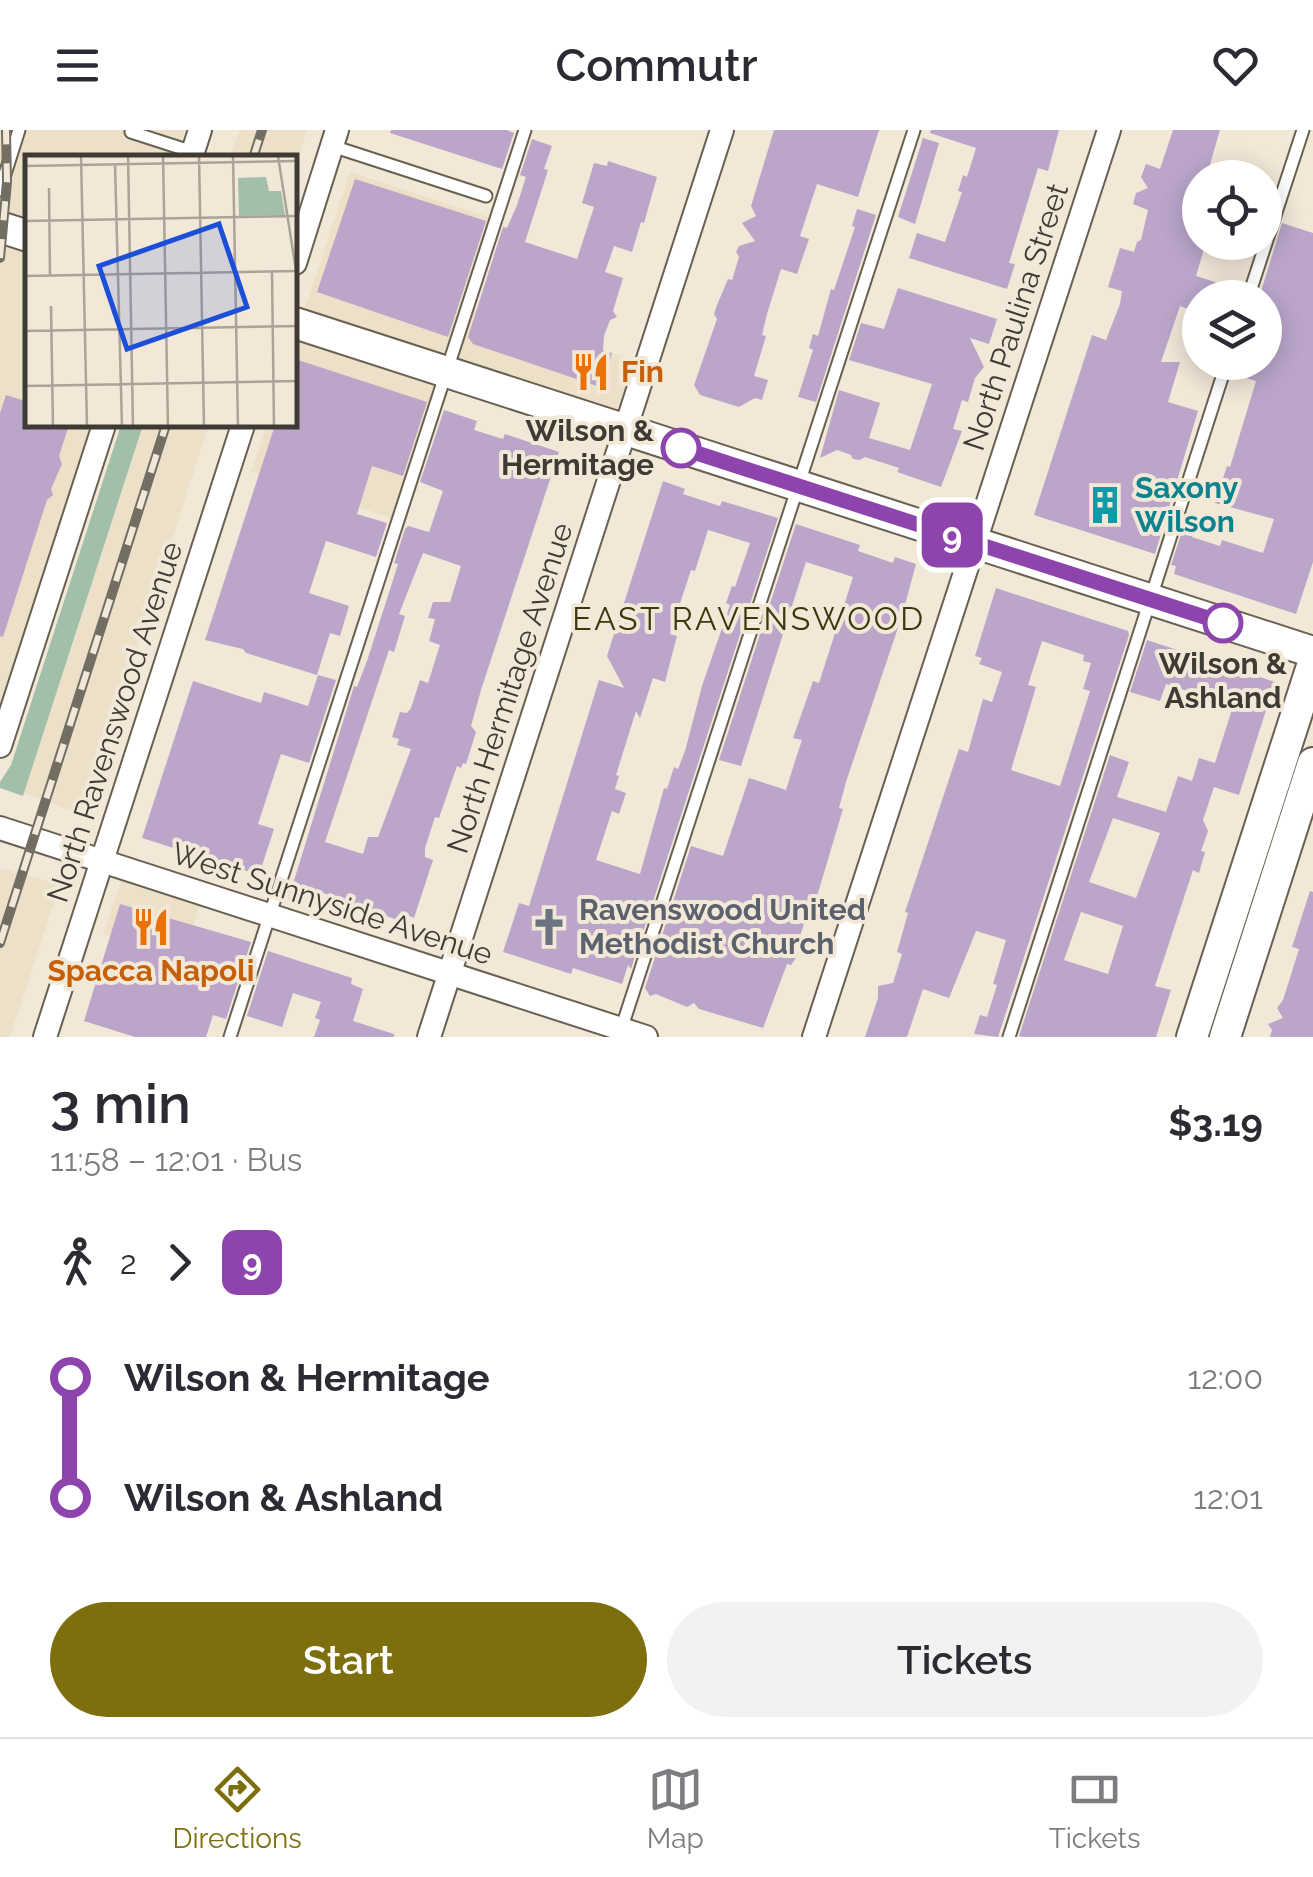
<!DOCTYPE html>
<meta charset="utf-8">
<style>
body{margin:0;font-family:Raleway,sans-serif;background:#f2f2f3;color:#2b2b33;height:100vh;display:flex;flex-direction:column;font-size:38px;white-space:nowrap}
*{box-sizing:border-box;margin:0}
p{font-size:32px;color:#7c7c81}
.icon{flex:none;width:55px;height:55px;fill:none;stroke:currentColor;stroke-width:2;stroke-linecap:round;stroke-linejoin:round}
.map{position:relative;height:907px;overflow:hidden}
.drawer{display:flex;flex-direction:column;background:#fff;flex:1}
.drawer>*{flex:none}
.badge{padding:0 20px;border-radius:15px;font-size:35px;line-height:65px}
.controls{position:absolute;left:1182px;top:30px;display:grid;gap:20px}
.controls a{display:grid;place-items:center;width:100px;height:100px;border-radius:50%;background:#fff;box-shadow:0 5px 25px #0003;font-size:50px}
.map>.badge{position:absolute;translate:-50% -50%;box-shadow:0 0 0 5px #fff}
.legs{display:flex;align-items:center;gap:15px;height:110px;padding:0 50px;font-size:32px}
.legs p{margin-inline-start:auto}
.overview{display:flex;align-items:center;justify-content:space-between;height:170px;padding:0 50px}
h1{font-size:55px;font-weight:600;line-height:75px}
.action{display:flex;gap:20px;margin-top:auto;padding:20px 50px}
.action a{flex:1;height:115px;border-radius:60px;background:#7e6f0e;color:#fff;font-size:40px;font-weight:600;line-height:115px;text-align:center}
.action a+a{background:#f2f2f3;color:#2b2b33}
ul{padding:0 50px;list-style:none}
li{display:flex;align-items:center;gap:35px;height:120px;font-size:38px}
li i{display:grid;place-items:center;width:15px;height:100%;margin:0 12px;background:currentColor}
li i::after{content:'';width:25px;height:25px;margin:-12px;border:8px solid;border-radius:50%;background:#fff}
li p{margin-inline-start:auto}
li:first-child i{background:linear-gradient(#0000 50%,currentColor 0)}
li:last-child i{background:linear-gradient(currentColor 50%,#0000 0)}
header{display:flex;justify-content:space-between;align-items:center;height:130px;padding:0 50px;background:#fff;font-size:45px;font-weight:600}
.tabs{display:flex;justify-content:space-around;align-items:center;height:140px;border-top:2px solid #e1e1e2;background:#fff;font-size:28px;color:#7c7c81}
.tabs a{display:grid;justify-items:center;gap:5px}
.tabs .on{color:#7e6f0e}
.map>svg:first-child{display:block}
.built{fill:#ede0c8}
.green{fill:#a2bfa9}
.building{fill:#bba6ca;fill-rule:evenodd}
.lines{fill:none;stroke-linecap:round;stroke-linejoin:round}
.lane-casing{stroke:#686051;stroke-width:15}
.street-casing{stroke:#686051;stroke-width:26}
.secondary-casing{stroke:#686051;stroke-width:34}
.lane{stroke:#fff;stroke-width:11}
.street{stroke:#fff;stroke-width:22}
.secondary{stroke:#fff;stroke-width:30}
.rail-casing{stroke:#736e64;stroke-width:10}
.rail{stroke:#f2e8d8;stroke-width:6;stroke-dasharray:19;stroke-linecap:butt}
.line-1-casing{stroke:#fff;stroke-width:22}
.line-1{stroke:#8e44ad;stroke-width:15}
.stop-1-dot{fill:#fff;stroke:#8e44ad;stroke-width:5}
.labels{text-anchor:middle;stroke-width:8;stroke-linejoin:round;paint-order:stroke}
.street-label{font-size:30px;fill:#3f3b34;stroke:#f2e8d8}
.food-label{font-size:30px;font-weight:bold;fill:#c56008;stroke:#f2e8d8;text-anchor:start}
.stop-label{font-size:30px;font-weight:bold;fill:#3f3b34;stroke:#f2e8d8;text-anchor:end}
.culture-label{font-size:30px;font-weight:bold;fill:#0d838f;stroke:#f2e8d8;text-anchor:start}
.worship-label{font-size:30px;font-weight:bold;fill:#5b616d;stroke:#f2e8d8;text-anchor:start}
.neighbourhood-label{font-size:32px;letter-spacing:2.5px;fill:#3e360c;stroke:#f2e8d8}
.inset-road{fill:none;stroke:#aaa396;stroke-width:2.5}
.view{fill:#1d4ed8;fill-opacity:0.15;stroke:#1d4ed8;stroke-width:5}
.inset-edge{fill:none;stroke:#3f3b34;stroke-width:5}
</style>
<header><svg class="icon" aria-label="menu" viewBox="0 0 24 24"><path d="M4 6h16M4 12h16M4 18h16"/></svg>Commutr<svg class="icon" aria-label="heart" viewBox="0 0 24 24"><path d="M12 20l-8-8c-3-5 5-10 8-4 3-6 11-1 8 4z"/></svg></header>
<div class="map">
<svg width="1313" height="907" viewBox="0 0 1313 907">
<rect width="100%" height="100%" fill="#f2e8d8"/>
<!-- built -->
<g class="built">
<path d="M0,0H185L176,27L28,28L27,87L0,78Z"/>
<path d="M239,0H307L295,37V28H230Z"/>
<path d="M350,42L498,90L470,177L639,232L618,295L448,239L398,390L251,342L267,295H295V208Z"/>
<path d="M0,114L27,124L28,295H92L0,581Z"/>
<path d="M143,295H209L83,685L24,663Z"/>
<path d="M0,738L60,754L10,907H0Z"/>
<path d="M124,741L202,768L183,830L103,804Z"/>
</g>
<!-- green -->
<path class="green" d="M121,295H143L23,666L0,658V652L11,635Z"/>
<!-- building -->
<g class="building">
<path d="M391,0H507L514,3L502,39L390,3Z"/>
<path d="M774,0H879L858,67L817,54L800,106L809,109L797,144L781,139L767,184L762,205L766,206L754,246L768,250L762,270L755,268L739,277L700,265L694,255L717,189L714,184L717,175L728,149L732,150L739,127L736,122L739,116L755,111L742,93L756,86L751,76Z"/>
<path d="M931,0H1059L1048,41L1038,38L1009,133L1015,134L1007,159L909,128L917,103L945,112L962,62L958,61L963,45L967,47L976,18L930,3Z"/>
<path d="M1173,0H1220L1206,48H1200V112H1206L1196,146L1241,160L1239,168H1200V183L1180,176L1161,232H1180L1168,272L1198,281L1155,424L1034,385L1092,205L1106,210L1120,174L1122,161L1108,157L1120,118L1134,122L1137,112L1141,110L1148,80L1133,74L1136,63L1148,58L1141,47L1146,34L1160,39Z"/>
<path d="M923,8L939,13L915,94L898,87Z"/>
<path d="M532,9L552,16L544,39L548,40L525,112L577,129L594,77L582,73L594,33L607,36L608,31L657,47L644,93L641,92L632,122L614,116L605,142L623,148L613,181L617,187L610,190L604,206L603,220L612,223L602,253L597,256L473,214L468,207L503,97L507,98L517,75L526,47L520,45Z"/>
<path d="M355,49L486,91L448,207L317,162Z"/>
<path d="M857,79L876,85L816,272L798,267L813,220L809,218L813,204L818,206L831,159L834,160L855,97L852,96Z"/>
<path d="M1282,93L1313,103V432L1296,484L1174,444L1176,436L1171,435L1186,389L1197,392L1192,407L1220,416L1222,410L1263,423L1274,389L1215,373L1227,336L1230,337L1256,251L1237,245L1241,232H1265V168H1259Z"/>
<path d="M898,158L997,189L989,214L970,208L984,237L975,248L968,272L962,270L953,299L962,301L941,357L897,342L899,338L865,327L860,330L853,329L851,325L837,320L820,328L839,260L880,273L869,308L910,320L932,254L849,230L861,193L884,199Z"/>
<path d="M295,229L427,272L403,346L372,336L357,384L387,393L376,427L326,411L309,463L349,476L340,506L330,503L317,545L246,523L243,519L205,510L275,295H295Z"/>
<path d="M6,265L28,272V295H69L59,326L62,334L51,359L53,365L47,370L3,507L0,506V283Z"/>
<path d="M444,280L477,291L474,300L503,309L505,304L559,322L481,560L471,596L476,602L466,634L463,633L461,638L457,636L439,688L435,687L425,718V727L433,730L414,788L405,784L403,792L304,756L288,770L354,556L357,557L367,531L393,450L398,434L394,433L405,399L408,396L429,402L443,361L420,352ZM423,423L461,436L450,472H433L428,488L435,489L429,511L440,515L428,553L420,550L411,578L407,583L400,582L392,607L399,609L397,615L411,619L378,707H368L363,724L325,712L389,520L394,522L405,486L399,484Z"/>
<path d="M663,351L685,359L683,364L720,376L722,371L778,388L631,839L628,835L622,854L573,838L571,844L503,822L519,773L529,776L599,550L624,558L607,526ZM708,400L750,413L735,457L732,456L726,473L730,475L702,556L685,621L678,639L674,637L667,659L664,658L640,744L596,730L612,681L619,684L626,663L615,659L619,646L616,645L636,581L640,588L653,548L665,552L677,506L670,504L691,440L695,441Z"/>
<path d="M796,394L860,415L858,421L893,433L895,427L916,434L902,486L846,652L839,678L843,679L815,773L810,776L797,815L798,825L791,835L787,834L763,898L699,879L694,873L687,877L656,864L650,866L645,858L691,716L723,726L749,648L786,660L796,628L802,610L793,608L813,551L819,553L853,447L806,432L741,636L719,630Z"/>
<path d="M996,458L1128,501L1129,505L998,907L974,904L980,885L987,887L997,855L993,854L1006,810L976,801L949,868L923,859L907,907H865L878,868V856L893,853L902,824L897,822L908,783L905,782L959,619L968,622L983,569L992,572L1002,542L979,534L982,528L975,526ZM1042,511L1084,525L1083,531L1091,533L1083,559L1090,561L1060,656L1011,640L1036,557L1028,555Z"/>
<path d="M1147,510L1275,552L1239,665L1214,657L1203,690L1208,701L1201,721L1205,722L1199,743L1193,740L1155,856L1171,860L1156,907H1024L1019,906L1110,625L1129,632L1117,667L1166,682L1178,646L1192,651L1199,628L1215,633L1233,576L1166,554L1160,571L1130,562ZM1113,688L1160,703L1136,768L1089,752ZM1081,782L1123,796L1108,844L1064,830Z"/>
<path d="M318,545L336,550L309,633L281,624L258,694L274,699L259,745L142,708L193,551L261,573L264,562L308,576Z"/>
<path d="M1310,761L1313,762V907H1270L1272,900L1268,894L1283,888L1277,878L1283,870L1299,819L1292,817Z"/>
<path d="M120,774L251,812L226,889L213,885L206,907H135L84,891Z"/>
<path d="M268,821L352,848L351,854L363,859L353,891L394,904V907H314L320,890L315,888L321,872L293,863L282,897L247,886Z"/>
</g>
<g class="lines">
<!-- lane casing -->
<g class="lane-casing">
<g id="lane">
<path d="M131,2L193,22"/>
<path d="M332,16L486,66"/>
<path d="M0,60L19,0"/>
<path d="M1248,168L1303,0"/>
<path d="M620,903L914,0"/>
<path d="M230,907L525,0"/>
<path d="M1009,907L1227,232"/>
</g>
</g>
<!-- street casing -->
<g class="street-casing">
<g id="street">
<path d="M191,28L200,0"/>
<path d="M295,133L337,0"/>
<path d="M0,616L104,295"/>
<path d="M0,698L646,907"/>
<path d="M45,907L243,295"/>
<path d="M429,907L722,0"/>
<path d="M814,907L1109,0"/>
</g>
</g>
<!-- secondary casing -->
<g class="secondary-casing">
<g id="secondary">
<path d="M0,97L28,106"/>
<path d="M295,193L1313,522"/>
<path d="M1192,907L1313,533"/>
<path d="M1225,907L1313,633"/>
</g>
</g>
<!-- lane -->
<use href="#lane" class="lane"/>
<!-- street -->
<use href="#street" class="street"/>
<!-- secondary -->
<use href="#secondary" class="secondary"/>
<!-- rail casing -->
<g class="rail-casing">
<g id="rail">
<path d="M253,28L262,0"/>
<path d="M0,128L7,52L6,0"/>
<path d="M0,813L166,295"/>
</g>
</g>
<!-- rail -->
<use href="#rail" class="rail"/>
</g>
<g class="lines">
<!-- line-1 casing -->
<g class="line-1-casing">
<path id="line-1" d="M681,318L1223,493"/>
</g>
<!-- line-1 -->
<use href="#line-1" class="line-1"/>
</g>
<!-- icons -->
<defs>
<g id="restaurant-bare" transform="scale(3)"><path d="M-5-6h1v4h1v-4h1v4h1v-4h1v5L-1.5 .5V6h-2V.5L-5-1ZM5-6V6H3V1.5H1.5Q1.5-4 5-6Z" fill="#e8710a" stroke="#f2e8d8" stroke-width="2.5" paint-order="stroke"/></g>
<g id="building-bare" transform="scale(3)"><path d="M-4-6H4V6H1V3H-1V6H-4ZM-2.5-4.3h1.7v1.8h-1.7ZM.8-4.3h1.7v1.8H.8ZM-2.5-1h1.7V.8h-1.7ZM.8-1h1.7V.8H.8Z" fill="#0f9aa8" stroke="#f2e8d8" stroke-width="2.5" paint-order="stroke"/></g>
<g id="church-bare" transform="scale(3)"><path d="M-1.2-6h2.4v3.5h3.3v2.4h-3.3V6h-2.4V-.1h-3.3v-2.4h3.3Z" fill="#6b7280" stroke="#f2e8d8" stroke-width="2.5" paint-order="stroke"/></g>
</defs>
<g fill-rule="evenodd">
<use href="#restaurant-bare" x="591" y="242"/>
<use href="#building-bare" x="1105" y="375"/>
<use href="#restaurant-bare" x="151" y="797"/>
<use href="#church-bare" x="549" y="797"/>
</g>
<!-- markers -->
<g class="stop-1-dot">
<circle cx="681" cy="318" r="18"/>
<circle cx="1223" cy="493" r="18"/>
</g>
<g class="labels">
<!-- street labels -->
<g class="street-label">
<text transform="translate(1016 187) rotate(-72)" y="10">North Paulina Street</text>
<text transform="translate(510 558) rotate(-72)" y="10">North Hermitage Avenue</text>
<text transform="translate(115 592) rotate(-72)" y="10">North Ravenswood Avenue</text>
<text transform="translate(332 774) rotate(18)" y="10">West Sunnyside Avenue</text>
</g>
<!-- food labels -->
<g class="food-label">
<text x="621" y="252">Fin</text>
<text x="151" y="851" text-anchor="middle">Spacca Napoli</text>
</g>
<!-- stop labels -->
<g class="stop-label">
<text x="654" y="311">Wilson &amp;<tspan x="654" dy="34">Hermitage</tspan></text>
<text x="1223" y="544" text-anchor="middle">Wilson &amp;<tspan x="1223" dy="34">Ashland</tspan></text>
</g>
<!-- culture labels -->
<g class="culture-label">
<text x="1135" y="368">Saxony<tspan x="1135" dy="34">Wilson</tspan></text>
</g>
<!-- worship labels -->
<g class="worship-label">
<text x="579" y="790">Ravenswood United<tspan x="579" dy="34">Methodist Church</tspan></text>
</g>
<!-- neighbourhood labels -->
<g class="neighbourhood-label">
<text x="749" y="500">EAST RAVENSWOOD</text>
</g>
</g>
<!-- overview -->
<g transform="translate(25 25)">
<rect width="272" height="272" fill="#f2e8d8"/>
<path d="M241,22L244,36H256L260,60L214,61L213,23Z" fill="#a2bfa9"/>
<path class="inset-road" d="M56,0L62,272M103,0L108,272M138,0L143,272M174,0L179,272M208,1L213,272M253,1L273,128M90,9L97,272M0,11L273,6M24,33L25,120M0,66L273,61M247,117L249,272M0,121L273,116M26,151L28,272M0,176L273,171M0,231L273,226"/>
<path class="view" d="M194,69L222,152L102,194L74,111Z"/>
<rect width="272" height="272" class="inset-edge"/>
</g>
</svg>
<div class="controls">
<a><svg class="icon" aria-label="locate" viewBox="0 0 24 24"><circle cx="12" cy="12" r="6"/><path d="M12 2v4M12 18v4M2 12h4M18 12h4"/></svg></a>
<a><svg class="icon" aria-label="layers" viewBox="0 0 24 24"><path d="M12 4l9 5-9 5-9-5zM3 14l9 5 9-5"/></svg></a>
</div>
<b class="badge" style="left:952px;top:405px;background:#8e44ad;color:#fff">9</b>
</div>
<section class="drawer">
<div class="overview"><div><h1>3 min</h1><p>11:58 – 12:01 · Bus</p></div><b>$3.19</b></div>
<div class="legs"><svg class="icon" aria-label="walk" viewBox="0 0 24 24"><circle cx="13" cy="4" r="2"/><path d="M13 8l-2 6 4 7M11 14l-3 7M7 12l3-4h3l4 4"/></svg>2<svg class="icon" aria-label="forward" viewBox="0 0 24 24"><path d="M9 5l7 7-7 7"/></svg><b class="badge" style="background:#8e44ad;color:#fff">9</b></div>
<ul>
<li><i style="color:#8e44ad"></i><b>Wilson &amp; Hermitage</b><p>12:00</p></li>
<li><i style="color:#8e44ad"></i><b>Wilson &amp; Ashland</b><p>12:01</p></li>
</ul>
<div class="action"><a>Start</a><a>Tickets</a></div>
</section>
<nav class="tabs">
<a class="on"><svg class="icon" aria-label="directions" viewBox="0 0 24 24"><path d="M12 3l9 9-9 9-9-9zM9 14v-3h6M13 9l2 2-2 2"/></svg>Directions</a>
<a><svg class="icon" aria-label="map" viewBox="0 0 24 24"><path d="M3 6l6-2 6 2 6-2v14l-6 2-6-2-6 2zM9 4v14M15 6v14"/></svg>Map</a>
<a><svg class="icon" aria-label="tickets" viewBox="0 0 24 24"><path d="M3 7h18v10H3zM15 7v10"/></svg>Tickets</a>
</nav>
